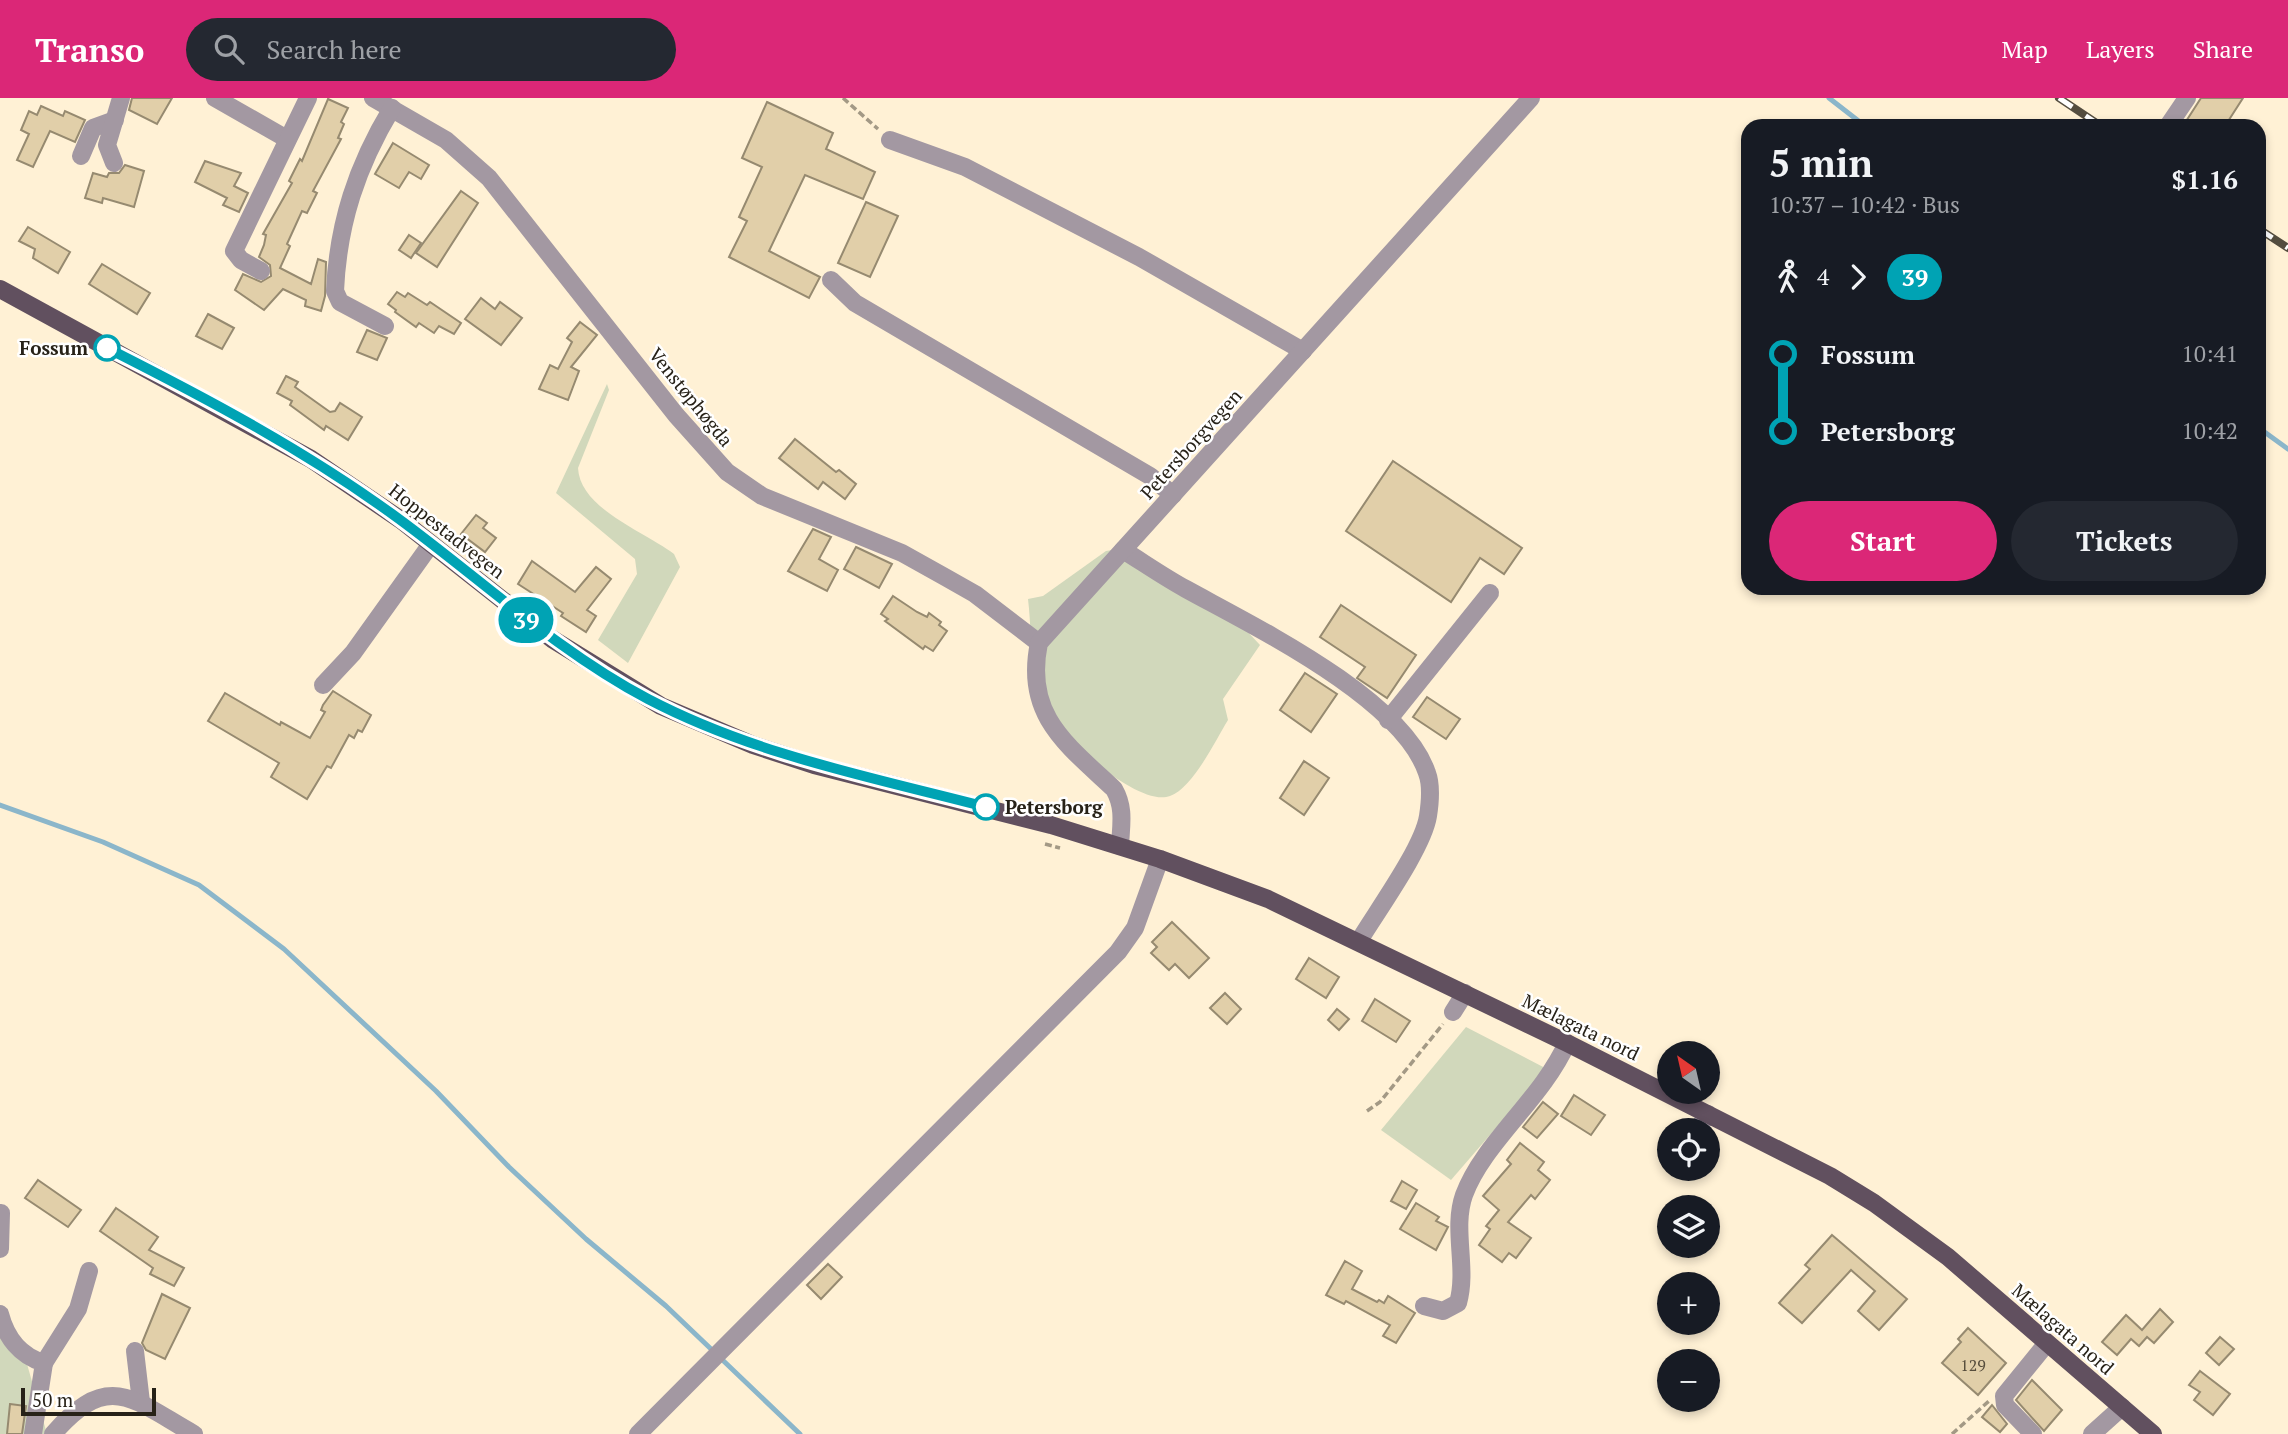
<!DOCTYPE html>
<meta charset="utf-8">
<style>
body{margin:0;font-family:"PT Serif",serif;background:#242831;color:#f1f3f6;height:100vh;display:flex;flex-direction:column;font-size:26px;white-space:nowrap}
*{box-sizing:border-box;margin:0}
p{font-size:23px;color:#9ea1a6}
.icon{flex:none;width:38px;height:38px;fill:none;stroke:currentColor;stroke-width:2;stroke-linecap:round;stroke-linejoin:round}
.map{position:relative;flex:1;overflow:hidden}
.sheet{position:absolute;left:1741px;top:21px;width:525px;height:476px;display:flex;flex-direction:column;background:#171b24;border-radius:21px;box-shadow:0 4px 10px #0003}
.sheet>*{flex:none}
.badge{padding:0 14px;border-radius:23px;font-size:24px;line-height:46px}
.needle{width:46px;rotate:326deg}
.buttons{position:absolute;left:1657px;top:943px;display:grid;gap:14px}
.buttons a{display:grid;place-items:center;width:63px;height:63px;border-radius:50%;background:#171b24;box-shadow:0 4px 10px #0003;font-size:35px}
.scale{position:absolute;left:21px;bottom:18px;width:135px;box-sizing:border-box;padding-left:7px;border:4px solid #272218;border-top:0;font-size:19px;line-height:24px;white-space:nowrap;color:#272218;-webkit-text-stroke:5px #fff;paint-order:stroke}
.map>.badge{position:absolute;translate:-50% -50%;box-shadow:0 0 0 4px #fff}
.legs{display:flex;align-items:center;gap:10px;height:77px;padding:0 28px;font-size:23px}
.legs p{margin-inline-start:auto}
.head{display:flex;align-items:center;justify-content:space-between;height:119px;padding:0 28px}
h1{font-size:38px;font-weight:700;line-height:52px}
.primary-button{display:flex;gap:14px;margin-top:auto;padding:14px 28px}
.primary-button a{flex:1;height:80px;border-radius:42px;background:#db2777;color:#fff;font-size:28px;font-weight:700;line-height:80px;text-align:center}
.primary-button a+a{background:#242831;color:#f1f3f6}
ul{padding:0 28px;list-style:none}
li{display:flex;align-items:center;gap:24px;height:77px;font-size:26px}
li i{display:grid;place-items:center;width:10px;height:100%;margin:0 9px;background:currentColor}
li i::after{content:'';width:18px;height:18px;margin:-9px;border:5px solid;border-radius:50%;background:#171b24}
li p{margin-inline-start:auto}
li:first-child i{background:linear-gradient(#0000 50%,currentColor 0)}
li:last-child i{background:linear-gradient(currentColor 50%,#0000 0)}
header{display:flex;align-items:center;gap:42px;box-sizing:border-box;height:98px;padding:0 35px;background:#db2777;color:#fff}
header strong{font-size:33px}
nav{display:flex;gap:38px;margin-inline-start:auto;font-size:24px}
.search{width:490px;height:63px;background:#242831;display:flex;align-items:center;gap:18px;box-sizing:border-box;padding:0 24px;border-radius:38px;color:#9ea1a6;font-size:26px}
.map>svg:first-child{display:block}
.green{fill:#d1d8bb}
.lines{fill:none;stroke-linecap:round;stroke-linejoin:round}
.stream{stroke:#8bb6ca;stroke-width:5}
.building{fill:#e1cfa9;stroke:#968a70;stroke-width:2}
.path{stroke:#a39985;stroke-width:3.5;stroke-dasharray:7 3.5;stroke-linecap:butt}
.minor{stroke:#a398a2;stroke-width:18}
.major{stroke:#61505f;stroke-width:18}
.rail-casing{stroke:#544d3f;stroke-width:8}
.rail{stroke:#fff;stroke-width:5;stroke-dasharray:16;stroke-linecap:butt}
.line-1-casing{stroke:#fff;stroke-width:16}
.line-1{stroke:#00a3b4;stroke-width:10}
.stop-1-dot{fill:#fff;stroke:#00a3b4;stroke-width:3.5}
.labels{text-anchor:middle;stroke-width:5;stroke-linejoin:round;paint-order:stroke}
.number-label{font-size:16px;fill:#564d3c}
.stop-label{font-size:19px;font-weight:bold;fill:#272218;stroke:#fff;text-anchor:end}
.street-label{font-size:19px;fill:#272218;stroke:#fff}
</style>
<header>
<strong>Transo</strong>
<div class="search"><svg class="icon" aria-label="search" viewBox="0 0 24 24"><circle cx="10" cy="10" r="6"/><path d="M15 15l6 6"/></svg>Search here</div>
<nav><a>Map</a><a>Layers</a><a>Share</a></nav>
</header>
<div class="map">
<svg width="2288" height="1336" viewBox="0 0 2288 1336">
<rect width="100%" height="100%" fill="#fff1d5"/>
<!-- green -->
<g class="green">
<path d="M607,286L609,292L578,370C580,411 644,433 674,456L680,469L628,565L598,542L637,476L635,461L556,395Z"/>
<path d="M1118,451L1214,498L1260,547L1223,601L1228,622C1215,643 1193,690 1170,698C1141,709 1072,649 1058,625C1050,611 1040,591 1036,576C1030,552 1031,525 1028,501L1043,498L1106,453Z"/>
<path d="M1466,929L1547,971L1451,1082L1381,1032Z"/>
<path d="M0,1226L25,1259L47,1336H0Z"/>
</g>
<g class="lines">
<!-- stream -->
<g class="stream">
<path d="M1829,0L1865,28"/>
<path d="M2259,330L2288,351"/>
<path d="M0,707L103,744L199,787L284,851L436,993L509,1069L586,1141L666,1208L800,1336"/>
</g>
</g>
<!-- building -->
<g class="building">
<path d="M132,0H172L157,26L129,12Z"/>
<path d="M2201,0H2243L2225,28H2183Z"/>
<path d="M328,1L348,10L341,24L344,26L338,40L341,41L313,93L317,95L307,115L302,113L287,146L290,148L280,170L311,186L318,161L326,164L325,198L321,213L305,208L306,202L283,191L264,212L235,192L243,176L261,184L271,178L270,167L259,159L264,147L266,137L263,136L292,85L289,83L300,61L302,63Z"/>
<path d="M767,4L833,35L826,51L875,74L863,101L805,77L769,153L820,179L809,200L729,159L747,123L739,119L762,69L742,60Z"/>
<path d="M41,8L63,18L65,13L85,22L75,44L50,33L33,69L17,62L29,36L21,32L29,13L37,17Z"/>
<path d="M393,45L429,67L421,81L409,74L399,90L375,76Z"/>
<path d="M205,63L241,75L234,88L248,95L239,114L223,107L227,100L195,84Z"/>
<path d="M125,67L144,73L134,109L103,100L102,105L85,100L93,75L107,79L109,75H119Z"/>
<path d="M461,93L478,105L437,169L416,155Z"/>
<path d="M866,104L898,118L870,179L838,165Z"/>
<path d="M28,129L70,154L58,175L33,160L35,151L19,143Z"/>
<path d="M409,137L421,145L411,160L399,152Z"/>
<path d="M102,166L150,195L137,216L89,186Z"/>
<path d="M397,194L405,199L408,195L427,207L430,204L461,225L454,236L439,228L434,235L419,225L416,229L395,214L396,212L388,206Z"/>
<path d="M481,200L495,211L500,204L522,220L501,247L465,221Z"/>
<path d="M208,216L234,230L222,251L196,238Z"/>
<path d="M580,224L597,237L571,269L579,273L568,302L539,291L550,267L558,271L572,244L567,240Z"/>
<path d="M367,232L387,240L377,262L357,254Z"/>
<path d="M286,278L298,284L295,289L330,314L335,313L340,305L362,319L348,342L326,328L324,332L290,307L292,303L277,295Z"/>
<path d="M795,341L836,374L839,372L856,386L845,401L823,384L818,391L779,360Z"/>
<path d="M1393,363L1522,450L1504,476L1480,460L1451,504L1346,433Z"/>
<path d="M476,417L487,425L483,430L496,440L485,454L461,436Z"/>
<path d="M813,431L831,439L819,461L838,472L827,493L788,473Z"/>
<path d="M856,449L892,466L879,490L844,471Z"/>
<path d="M532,463L575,494L596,469L611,481L587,512L596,518L586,534L561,518L563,515L518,486Z"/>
<path d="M893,498L917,514L927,519L929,515L941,524L939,527L947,533L933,553L925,548L923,551L885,523L888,521L881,516Z"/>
<path d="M1341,507L1416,557L1387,600L1357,580L1365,569L1320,539Z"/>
<path d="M1305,575L1337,596L1311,634L1280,612Z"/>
<path d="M333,593L371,617L362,634L358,632L354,640L349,637L331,670L327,668L307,701L271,679L279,665L208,623L225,595L280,627L281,624L310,640L325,614L321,612L323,607Z"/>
<path d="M1427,599L1460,621L1446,641L1413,619Z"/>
<path d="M1304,663L1329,680L1304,717L1280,700Z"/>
<path d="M1172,824L1209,860L1189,880L1175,866L1169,872L1151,855L1157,849L1152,844Z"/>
<path d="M1309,860L1339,879L1326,900L1296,881Z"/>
<path d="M1225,895L1241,911L1227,926L1210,910Z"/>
<path d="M1375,901L1410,923L1396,944L1362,923Z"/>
<path d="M1337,911L1349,921L1339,932L1328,922Z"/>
<path d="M1574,997L1605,1017L1591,1037L1561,1018Z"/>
<path d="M1543,1004L1558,1016L1537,1040L1523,1029Z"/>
<path d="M1520,1045L1544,1064L1538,1072L1550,1082L1535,1101L1531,1097L1508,1124L1531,1140L1516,1160L1509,1155L1502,1164L1479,1147L1490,1131L1486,1128L1499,1112L1483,1098L1511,1066L1507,1062Z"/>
<path d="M38,1082L81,1112L68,1129L25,1100Z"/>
<path d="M1402,1083L1417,1092L1406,1111L1391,1103Z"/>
<path d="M1416,1105L1439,1119L1436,1123L1448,1129L1436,1152L1400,1131Z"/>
<path d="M116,1110L158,1139L149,1152L184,1170L174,1188L150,1176L153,1170L100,1133Z"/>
<path d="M1832,1137L1907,1201L1879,1232L1858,1213L1875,1193L1851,1172L1802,1225L1779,1205L1810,1171L1805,1167Z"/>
<path d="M1345,1163L1362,1173L1352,1191L1377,1204L1379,1202L1384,1205L1388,1198L1415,1215L1396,1245L1383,1238L1390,1227L1346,1203L1344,1206L1326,1197Z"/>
<path d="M828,1166L842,1179L821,1201L807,1187Z"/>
<path d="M162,1196L190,1210L165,1261L146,1252L142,1245Z"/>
<path d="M2160,1211L2173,1224L2154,1245L2147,1239L2139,1248L2131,1241L2117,1257L2102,1244L2126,1217L2142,1232Z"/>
<path d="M1968,1230L2006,1265L1978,1297L1942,1265L1961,1244L1958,1241Z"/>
<path d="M2220,1239L2234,1251L2219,1267L2206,1255Z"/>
<path d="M2200,1273L2230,1296L2213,1317L2194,1302L2200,1294L2189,1287Z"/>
<path d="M2032,1282L2062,1312L2044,1333L2016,1302Z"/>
<path d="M10,1306L26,1308L22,1336H7Z"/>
<path d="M1992,1307L2007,1326L2000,1334L1982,1319Z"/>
</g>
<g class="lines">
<!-- path -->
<g class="path">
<path d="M843,0L878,31"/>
<path d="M1045,746L1060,750"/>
<path d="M1367,1013L1380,1004L1443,926"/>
<path d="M1952,1336L1989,1303"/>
</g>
<!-- minor -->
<g class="minor">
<path d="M215,0L287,41"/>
<path d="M373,0L446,42L489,80L676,317L727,374L762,398L902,455L945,479L975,496L1039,545"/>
<path d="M2168,28L2187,0"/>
<path d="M890,42L965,69L1139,159L1303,253"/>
<path d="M81,58L93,30L115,22"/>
<path d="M114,65L107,47L121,0"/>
<path d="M261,173L241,162L234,153L308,0"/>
<path d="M831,182L855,205L1150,378L1173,397"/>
<path d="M385,228L340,204L335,193C338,125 357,68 392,10"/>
<path d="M1123,452C1144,465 1164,479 1186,491C1253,528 1402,600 1427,675C1432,688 1430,705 1428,718C1423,750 1377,813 1359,843"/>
<path d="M323,587L353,555L431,446"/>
<path d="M1388,622L1490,495"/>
<path d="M1120,748C1121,727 1125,710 1114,691C1066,646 1024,617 1039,545L1531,0"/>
<path d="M1453,914L1465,895"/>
<path d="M1697,1032L1708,1016"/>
<path d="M0,1151L1,1115"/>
<path d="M1424,1208L1443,1213L1458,1205C1468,1170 1452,1131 1464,1097C1483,1045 1542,1001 1567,945"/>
<path d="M0,1216C6,1239 20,1258 44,1265L33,1336"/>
<path d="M135,1253L141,1304"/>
<path d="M44,1265L78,1211L89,1173"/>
<path d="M53,1336C109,1271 133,1302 194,1336"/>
<path d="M638,1336L1118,854L1135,830L1160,761"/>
<path d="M2033,1336L2005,1307L2004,1298L2047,1245"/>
<path d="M2092,1336L2122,1309"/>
</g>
<!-- major -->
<path class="major" d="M0,191L311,361L401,422L552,541L661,608L753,647L814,667L1051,727L1160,761L1268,801L1567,945L1830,1078L1874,1105L1948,1159L2153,1336"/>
<!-- rail casing -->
<g class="rail-casing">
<g id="rail">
<path d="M2059,0L2101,28"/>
<path d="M2259,131L2288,150"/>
</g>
</g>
<!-- rail -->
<use href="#rail" class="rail"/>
</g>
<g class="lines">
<!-- line-1 casing -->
<g class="line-1-casing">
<path id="line-1" d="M107,250C208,301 308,354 399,421C482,482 557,553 648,601C755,657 871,679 986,709"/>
</g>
<!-- line-1 -->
<use href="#line-1" class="line-1"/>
</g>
<!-- markers -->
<g class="stop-1-dot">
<circle cx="107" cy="250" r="12"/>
<circle cx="986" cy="709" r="12"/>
</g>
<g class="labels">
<!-- number labels -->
<g class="number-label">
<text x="1973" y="1273">129</text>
</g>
<!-- stop labels -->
<g class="stop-label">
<text x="88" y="257">Fossum</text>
<text x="1005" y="716" text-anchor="start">Petersborg</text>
</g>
<!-- street labels -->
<g class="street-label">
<text transform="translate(691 299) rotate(51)" y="7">Venstøphøgda</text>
<text transform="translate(1191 346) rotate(-48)" y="7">Petersborgvegen</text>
<text transform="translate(447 433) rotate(38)" y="7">Hoppestadvegen</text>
<text transform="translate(1581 929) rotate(26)" y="7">Mælagata nord</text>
<text transform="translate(2063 1231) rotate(41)" y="7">Mælagata nord</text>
</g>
</g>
</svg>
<div class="buttons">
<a><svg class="needle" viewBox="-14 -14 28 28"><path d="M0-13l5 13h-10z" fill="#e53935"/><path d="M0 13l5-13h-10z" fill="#9ea1a6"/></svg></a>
<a><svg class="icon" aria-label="locate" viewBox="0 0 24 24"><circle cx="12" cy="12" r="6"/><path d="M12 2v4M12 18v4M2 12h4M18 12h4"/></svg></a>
<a><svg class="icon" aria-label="layers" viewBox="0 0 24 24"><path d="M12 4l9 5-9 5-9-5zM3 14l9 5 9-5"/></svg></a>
<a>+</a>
<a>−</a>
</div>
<div class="scale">50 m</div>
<b class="badge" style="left:526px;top:522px;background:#00a3b4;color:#fff">39</b>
<section class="sheet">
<div class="head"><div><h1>5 min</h1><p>10:37 – 10:42 · Bus</p></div><b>$1.16</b></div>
<div class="legs"><svg class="icon" aria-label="walk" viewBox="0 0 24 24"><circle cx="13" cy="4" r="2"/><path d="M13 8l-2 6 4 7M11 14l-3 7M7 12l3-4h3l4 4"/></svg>4<svg class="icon" aria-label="forward" viewBox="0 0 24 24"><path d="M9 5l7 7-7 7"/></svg><b class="badge" style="background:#00a3b4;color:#fff">39</b></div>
<ul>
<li><i style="color:#00a3b4"></i><b>Fossum</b><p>10:41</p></li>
<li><i style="color:#00a3b4"></i><b>Petersborg</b><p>10:42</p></li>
</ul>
<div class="primary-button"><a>Start</a><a>Tickets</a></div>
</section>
</div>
